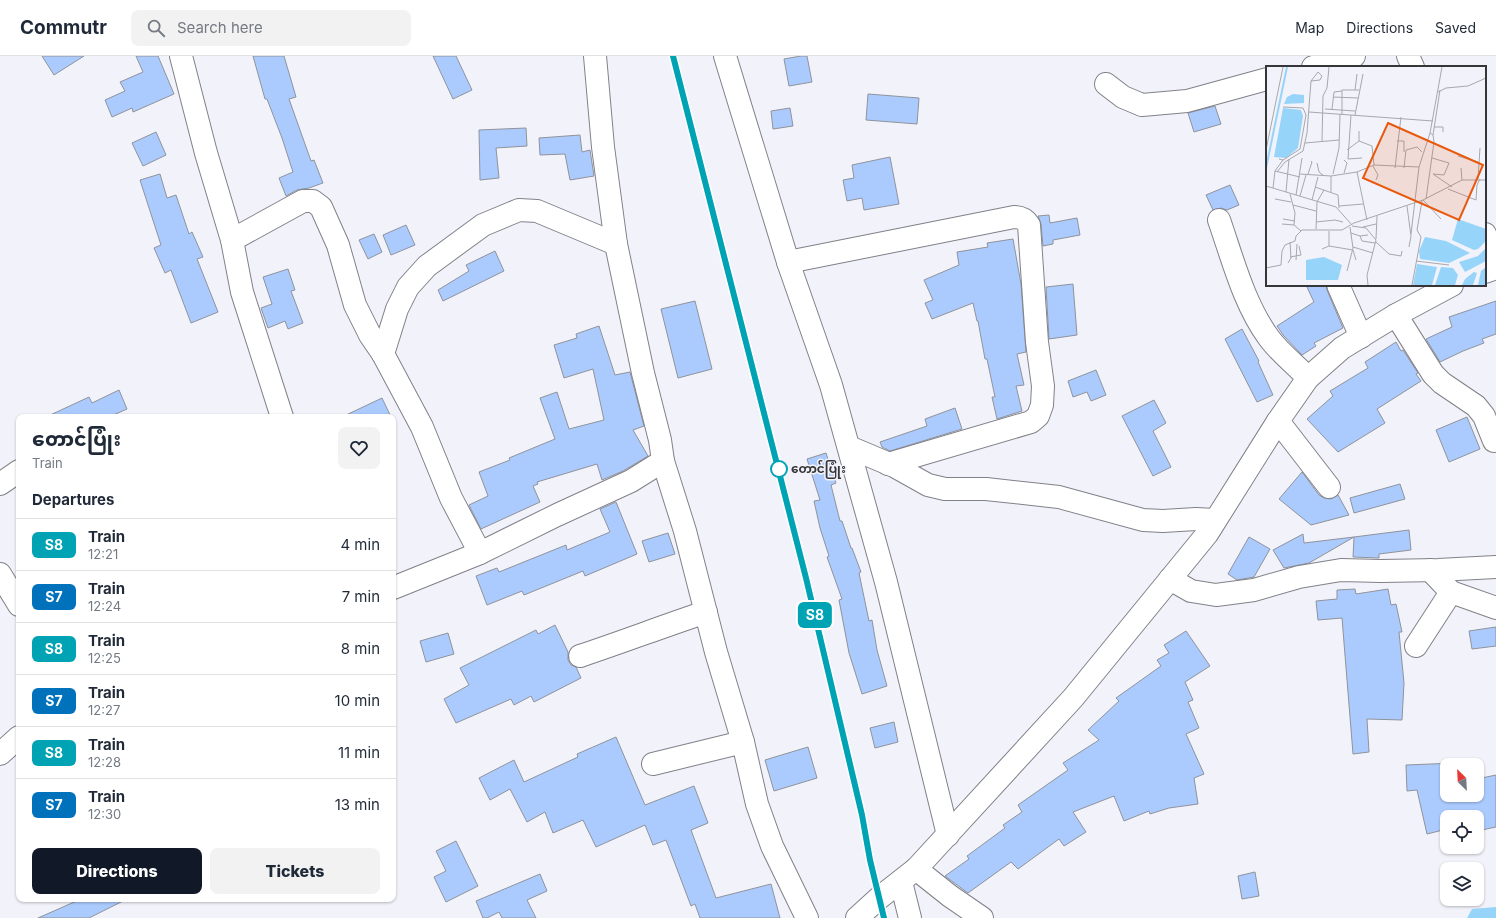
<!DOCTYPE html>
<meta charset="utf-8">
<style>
body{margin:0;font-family:Inter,"Noto Sans Myanmar",sans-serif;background:#f2f2f3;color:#1f2937;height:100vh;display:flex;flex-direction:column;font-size:15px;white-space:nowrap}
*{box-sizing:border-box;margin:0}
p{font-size:13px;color:#747a83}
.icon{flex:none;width:22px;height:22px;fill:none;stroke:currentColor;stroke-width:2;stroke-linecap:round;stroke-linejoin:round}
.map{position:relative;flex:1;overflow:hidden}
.panel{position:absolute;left:16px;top:358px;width:380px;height:488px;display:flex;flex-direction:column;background:#fff;border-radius:8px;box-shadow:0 1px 3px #0004}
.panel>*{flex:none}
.badge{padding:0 8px;border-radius:6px;font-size:14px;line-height:26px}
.needle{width:26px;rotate:336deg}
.buttons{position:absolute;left:1440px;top:702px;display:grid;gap:8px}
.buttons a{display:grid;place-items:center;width:44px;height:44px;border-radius:8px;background:#fff;box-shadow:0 1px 3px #0004;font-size:20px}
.map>.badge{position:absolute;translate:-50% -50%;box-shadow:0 0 0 2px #fff}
h2{padding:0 16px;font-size:15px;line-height:36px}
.round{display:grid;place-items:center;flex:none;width:42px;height:42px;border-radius:8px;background:#f2f2f3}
.head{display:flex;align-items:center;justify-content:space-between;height:68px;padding:0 16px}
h1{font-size:19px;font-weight:800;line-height:30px}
.action{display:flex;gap:8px;margin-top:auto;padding:8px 16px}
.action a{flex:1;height:46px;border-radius:8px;background:#111827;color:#fff;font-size:16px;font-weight:800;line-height:46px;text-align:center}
.action a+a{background:#f2f2f3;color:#1f2937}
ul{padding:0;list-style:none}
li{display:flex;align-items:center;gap:12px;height:52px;padding:0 16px;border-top:1px solid #e0e1e3}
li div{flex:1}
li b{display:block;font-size:15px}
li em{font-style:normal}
li .badge{min-width:44px;font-weight:700;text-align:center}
header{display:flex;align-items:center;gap:24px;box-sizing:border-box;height:56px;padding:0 20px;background:#fff;border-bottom:1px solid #e0e1e3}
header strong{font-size:19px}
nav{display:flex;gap:22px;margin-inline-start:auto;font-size:14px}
.search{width:280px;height:36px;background:#f2f2f3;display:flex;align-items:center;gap:10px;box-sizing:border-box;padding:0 14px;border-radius:8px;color:#747a83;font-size:15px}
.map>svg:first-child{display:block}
.water{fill:#96d4f9}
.building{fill:#abcbff;stroke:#8f939a}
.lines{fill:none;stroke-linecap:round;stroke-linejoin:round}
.minor-casing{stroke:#818189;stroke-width:24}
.tertiary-casing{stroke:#818189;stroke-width:24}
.minor{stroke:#fff;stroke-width:22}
.tertiary{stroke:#fff;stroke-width:22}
.rail-casing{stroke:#5d5d62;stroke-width:4.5}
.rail{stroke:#f2f2fb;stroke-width:3;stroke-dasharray:9;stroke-linecap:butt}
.line-casing{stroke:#fff;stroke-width:9}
.line{stroke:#00a3b4;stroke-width:6}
.stop-dot{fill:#fff;stroke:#00a3b4;stroke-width:2}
.labels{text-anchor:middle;stroke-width:3;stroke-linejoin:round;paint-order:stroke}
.stop-label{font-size:12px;font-weight:bold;fill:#363639;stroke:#f2f2fb;text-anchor:start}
.inset-river{fill:none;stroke:#96d4f9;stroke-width:2}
.inset-road{fill:none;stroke:#a7a7ad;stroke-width:1}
.view{fill:#e8590c;fill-opacity:0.15;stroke:#e8590c;stroke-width:2}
.inset-edge{fill:none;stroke:#363639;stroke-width:2}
</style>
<header>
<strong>Commutr</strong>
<div class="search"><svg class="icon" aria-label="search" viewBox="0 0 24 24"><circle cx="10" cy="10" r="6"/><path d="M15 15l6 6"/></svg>Search here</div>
<nav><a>Map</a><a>Directions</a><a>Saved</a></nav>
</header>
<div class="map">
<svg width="1496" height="862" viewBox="0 0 1496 862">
<rect width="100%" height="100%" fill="#f2f2fb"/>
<!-- water -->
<path class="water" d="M1496,851V862H1467L1472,853Z"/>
<!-- building -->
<g class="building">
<path d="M42,0H84L54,19Z"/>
<path d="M136,0H158L174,38L133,56L132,52L112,61L105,44L125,35L120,26L143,16Z"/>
<path d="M253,0H284L296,41L289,43L311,105L314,104L323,127L309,132L297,134L286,140L279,122L293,116L282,82L267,43H265Z"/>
<path d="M433,0H456L472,34L453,43Z"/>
<path d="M801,0H807L812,26L789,30L784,3Z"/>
<path d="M868,38L919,42L917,68L866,64Z"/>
<path d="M1215,50L1221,68L1194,76L1188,57Z"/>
<path d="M790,52L793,70L773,73L771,55Z"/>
<path d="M526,72L527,90L496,92L499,122L480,124L479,74Z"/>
<path d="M156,76L166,99L143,110L132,87Z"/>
<path d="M580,79L582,96L590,94L594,120L570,124L565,98L540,99L539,82Z"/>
<path d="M890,101L899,148L864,154L862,142L847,145L843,124L854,122L852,109Z"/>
<path d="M160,118L167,142L176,139L189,178L192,176L203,201L197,203L218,256L191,267L171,214L165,217L154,192L161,189L140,124Z"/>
<path d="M1230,129L1239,149L1227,154L1221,152L1213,154L1206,139Z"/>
<path d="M1049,159L1050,167L1077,162L1080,179L1053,184V188L1043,190L1041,168L1038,160Z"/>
<path d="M406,169L415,189L391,199L383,179Z"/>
<path d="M374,178L382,196L368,203L359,184Z"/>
<path d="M1013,183L1021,228L1026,296L1017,298L1024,329L1016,330L1022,355L997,363L992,341H995L987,303H985L978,265H977L973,247L932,263L925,247L933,244L924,224L959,209L957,196L988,191L987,187Z"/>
<path d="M495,195L504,215L443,245L438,234L469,215L466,209Z"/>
<path d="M288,213L295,234L291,235L303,267L288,273L285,265L268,272L261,252L272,248L263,221Z"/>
<path d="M1073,228L1077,279L1049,283L1046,231Z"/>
<path d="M1306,229H1326L1327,234L1343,272L1314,287L1316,290L1302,299L1283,279L1277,270L1314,246Z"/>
<path d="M695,245L712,313L678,322L661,253Z"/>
<path d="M1496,245V278L1482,283L1484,287L1463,295L1440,306L1426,283L1452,271L1449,261Z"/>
<path d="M599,270L615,319L630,316L644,370L633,374L648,400L623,415L602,424L597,408L537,426L538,428L533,430L540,446L481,473L469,449L488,440L479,416L510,404L509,402L555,383L540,342L557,336L569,373L604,364L593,313L564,322L554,289L577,282L576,278Z"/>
<path d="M1242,273L1259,305L1258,306L1273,339L1257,346L1225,283Z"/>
<path d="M1396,286L1401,295L1403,294L1418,317L1416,318L1421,325L1377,353L1385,367L1338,396L1307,363L1333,340L1330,335L1368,312L1365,306Z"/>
<path d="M1096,314L1106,339L1091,345L1087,336L1073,341L1068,325Z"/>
<path d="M119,334L127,353L109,361H46L89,341L92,347Z"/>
<path d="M382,342L391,361H342Z"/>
<path d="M1154,344L1166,367L1153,375L1171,411L1153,420L1122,360Z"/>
<path d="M955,352L962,373L890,395L882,391L880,386L927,370L925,363Z"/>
<path d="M1467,361L1480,393L1449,406L1436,374Z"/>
<path d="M826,397L836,427L831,429L840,465H842L851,492H852L861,516L859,517L869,565L872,564L877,594L887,630L862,638L849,597L839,544L842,543L827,501L829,500L820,472L814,445L820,444L807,403Z"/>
<path d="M1302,416L1319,439L1324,442L1331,443L1338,439L1349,459L1311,469L1279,443Z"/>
<path d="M1400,428L1405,443L1354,457L1350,442Z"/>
<path d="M616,446L637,498L585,520L583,515L524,539L522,535L487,549L476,520L497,512L499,516L566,489L567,494L610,476L600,453Z"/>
<path d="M1409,474L1411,494L1379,498V502L1353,501L1354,481Z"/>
<path d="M668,477L675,498L649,506L642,485Z"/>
<path d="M1303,478L1304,487L1354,481L1309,507L1284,512L1273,494Z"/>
<path d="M1249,481L1270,493L1254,521L1237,524L1228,518Z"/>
<path d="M1355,533L1356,538L1388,533L1391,549L1396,548L1402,576H1399L1404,627L1402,664L1367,663L1369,696L1353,698L1342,562L1318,564L1316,545L1337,543V534Z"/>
<path d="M555,569L568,596V604L571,609L576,611L581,622L534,646L531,640L514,649L511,643L456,667L444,643L469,629L460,612L536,574L538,578Z"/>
<path d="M1496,571V590L1472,593L1469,575Z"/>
<path d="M1186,575L1210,610L1185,626L1193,644L1188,646L1199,672L1186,678L1204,718L1194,722L1198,748L1169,752L1150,758L1149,755L1124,765L1114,740L1073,756L1086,776L1064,790L1059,783L1018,813L1011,806L968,837L945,820L969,803L967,800L1005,772L1003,769L1022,756L1018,749L1068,714L1063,707L1099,684L1088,674L1119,645L1116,642L1161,610L1157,604L1169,597L1164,589Z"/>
<path d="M448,577L454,598L426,606L420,585Z"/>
<path d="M894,666L898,686L875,692L870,672Z"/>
<path d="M616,681L645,749L694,730L708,767L691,774L716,842L771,828L780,862H700L695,848L691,850L666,784L653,789L645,769L596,791L583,764L553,777L545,756L527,766L510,733L490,744L479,722L514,704L524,726L578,701L577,698Z"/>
<path d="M808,691L817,722L774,735L765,704Z"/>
<path d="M1456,707V709H1447V739H1477V723L1496,719V771L1477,775V761H1447V773L1427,778L1417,734L1407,735L1406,709Z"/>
<path d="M456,785L478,830L446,846L434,821L446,815L436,795Z"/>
<path d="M1255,816L1259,840L1242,843L1238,820Z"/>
<path d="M540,818L547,835L527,844L536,862H502L499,856L487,862H483L476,845Z"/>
<path d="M81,843H127L89,862H38Z"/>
</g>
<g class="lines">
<!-- minor casing -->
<g class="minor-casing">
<g id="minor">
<path d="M181,0L206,97L232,184L242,236L282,361"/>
<path d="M595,0L603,91L616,188L643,317L660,384L663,405L685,475L716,596L743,686L757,748L772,790L807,862"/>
<path d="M725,0L788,206L831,329L886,526L948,779"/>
<path d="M1408,0L1413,11"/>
<path d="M1313,11L1354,0"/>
<path d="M1106,28L1123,41L1142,49L1187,45L1267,23"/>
<path d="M1219,164C1233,204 1244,248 1269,282C1279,296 1296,309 1308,322"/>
<path d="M1485,178L1496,200"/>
<path d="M232,184L303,145H313L321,151L338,189L355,249L370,279L383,298"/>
<path d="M788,206L1014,161C1021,161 1025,163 1029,169L1037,286L1043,330L1042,349L1038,360L1031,366L888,408"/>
<path d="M1338,229L1361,281"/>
<path d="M1396,259L1433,318L1442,327L1476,350L1484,360L1494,385"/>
<path d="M1278,365L1329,431"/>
<path d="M849,391L894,410L928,429L945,433H986L1059,441L1143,464L1163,465L1196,463L1215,464"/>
<path d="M0,428L19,415"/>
<path d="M480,497L451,442L422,371L383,298L397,253L408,231L427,210L483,169L519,154L537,155L616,188"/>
<path d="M1430,514L1451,536L1496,552"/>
<path d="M0,518L19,549"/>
<path d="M1170,523L1191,535L1216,539L1254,534L1299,521L1341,514L1381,515L1438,514L1496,511"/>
<path d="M393,532L480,497L557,459L631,425L663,405"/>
<path d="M1416,590L1451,536"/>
<path d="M580,600C622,586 664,570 706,556"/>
<path d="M0,698L19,681"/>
<path d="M653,708L743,686"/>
<path d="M916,813L950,840L982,862"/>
<path d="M901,826L910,862"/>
</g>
</g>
<!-- tertiary casing -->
<g class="tertiary-casing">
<g id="tertiary">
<path d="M1485,216L1496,212"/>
<path d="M857,862L879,842L916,813L1073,642L1207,478L1278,365L1308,322L1342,292L1396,259L1452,229"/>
</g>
</g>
<!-- minor -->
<use href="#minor" class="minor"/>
<!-- tertiary -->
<use href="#tertiary" class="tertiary"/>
<!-- rail casing -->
<g class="rail-casing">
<path id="rail" d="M673,0L806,521L884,862"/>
</g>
<!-- rail -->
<use href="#rail" class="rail"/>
</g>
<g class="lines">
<!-- line casing -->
<g class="line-casing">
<path id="line" d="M673,0L806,522L862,759L870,804L884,862"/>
</g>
<!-- line -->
<use href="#line" class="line"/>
</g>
<!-- markers -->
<circle class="stop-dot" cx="779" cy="413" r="8"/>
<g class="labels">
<!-- stop labels -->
<g class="stop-label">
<text x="791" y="417">တောင်ပြုံး</text>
</g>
</g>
<!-- overview -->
<g transform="translate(1266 10)">
<rect width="220" height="220" fill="#f2f2fb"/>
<path d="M27,28L38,29V37L18,38L21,31ZM17,42L35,44L37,50L32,82L20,92L8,91ZM192,153L220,163V175L212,183L208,184L186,174ZM159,171L180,175L204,187L183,197L154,193L153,185ZM220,182V195L199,206L193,196L212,190ZM58,191L76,199L72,214H40V194ZM151,198L171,201L166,219H147ZM175,201L187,202L192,209L189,219H169ZM220,201V219H212L215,205ZM208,206L211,207L207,219H196L199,213Z" fill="#96d4f9"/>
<path class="inset-river" d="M0,102L21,1"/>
<path class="inset-road" d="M89,24L91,8M172,26L180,22L202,20L220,12M67,31L92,32M17,41L37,42L40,49L34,83L17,94M59,43L89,45M66,43L68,26L76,25M43,46L167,55M76,48V24H93M85,49L82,93L96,92M89,49L97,8M168,61H177V66M167,69L174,24M56,75L57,30L61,22L63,1M93,75L106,80L108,99M131,75H138V86M39,77L73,74M0,84L17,1M81,84L93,75V65M192,90L212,96M166,92L183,97L178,109L167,108M51,97L53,106L57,109M107,100L112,109L110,114M129,102L135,51M138,102L140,84L151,81L156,86M195,102L196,114M9,105L17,94L13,93M11,106L19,96L37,85L41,67L45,15L54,14L56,10L52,6L45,15M91,106L101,154M78,107L81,97L78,94M34,108L65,110L91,106L108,99L153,101M42,108L46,96L45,95M67,108L73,82L74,48M167,108L186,121M212,113L214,82M0,120L70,141L86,159M49,121L72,129L73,142M7,122L9,105L34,111M182,123L210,134L211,119L214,113M20,126L23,93M65,126V110M24,128L29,147L28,159L35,165M30,129L36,92M34,130L40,109M9,133L25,136M160,133L168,76L167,69L164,67L176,1M46,134L52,111M157,134L175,153M27,139L50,145M73,140L97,138M141,140L145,170L143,181M0,143V173M17,153L29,155M50,156L69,154L77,156M16,158L28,159M86,160L100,162L110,174L101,209L102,219M97,161L110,158M50,163L51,136L58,124M85,167L94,170L102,169M145,168L153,101L164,67M94,170L96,175L109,177M110,173L111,150M110,176L123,188L135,190L136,185M63,180L87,184L90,194M87,181L107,187M56,183L63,180V165M24,191L35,189L33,180M30,194L31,178M150,195L183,199M22,197L25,192L24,176M0,202L15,199L16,185L19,179L29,175L30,170L36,164H76L88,157L157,134L196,114H220M81,205L87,182L84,161M146,219L155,171L151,164L156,135"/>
<path class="view" d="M122,57L217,99L193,154L97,112Z"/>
<rect width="220" height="220" class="inset-edge"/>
</g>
</svg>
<div class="buttons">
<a><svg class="needle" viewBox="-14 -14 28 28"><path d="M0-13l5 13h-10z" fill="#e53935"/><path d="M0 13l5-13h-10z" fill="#747a83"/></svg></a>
<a><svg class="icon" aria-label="locate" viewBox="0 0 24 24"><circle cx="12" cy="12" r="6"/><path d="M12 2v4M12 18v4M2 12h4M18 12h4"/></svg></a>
<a><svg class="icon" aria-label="layers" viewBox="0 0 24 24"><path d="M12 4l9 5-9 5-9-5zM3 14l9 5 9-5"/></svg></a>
</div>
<b class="badge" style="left:815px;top:559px;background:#00a3b4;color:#fff">S8</b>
<section class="panel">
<div class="head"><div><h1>တောင်ပြုံး</h1><p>Train</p></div><a class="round"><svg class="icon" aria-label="heart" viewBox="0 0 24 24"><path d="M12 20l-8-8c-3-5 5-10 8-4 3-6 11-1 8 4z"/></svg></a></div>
<h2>Departures</h2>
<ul>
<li><span class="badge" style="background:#00a3b4;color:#fff">S8</span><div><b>Train</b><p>12:21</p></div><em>4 min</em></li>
<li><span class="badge" style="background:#0072bc;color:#fff">S7</span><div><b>Train</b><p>12:24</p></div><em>7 min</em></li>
<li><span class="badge" style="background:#00a3b4;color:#fff">S8</span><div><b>Train</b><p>12:25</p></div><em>8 min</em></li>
<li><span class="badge" style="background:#0072bc;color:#fff">S7</span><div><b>Train</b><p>12:27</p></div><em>10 min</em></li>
<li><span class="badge" style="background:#00a3b4;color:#fff">S8</span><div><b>Train</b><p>12:28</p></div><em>11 min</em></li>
<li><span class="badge" style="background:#0072bc;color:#fff">S7</span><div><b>Train</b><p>12:30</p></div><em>13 min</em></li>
</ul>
<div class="action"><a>Directions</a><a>Tickets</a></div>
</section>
</div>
